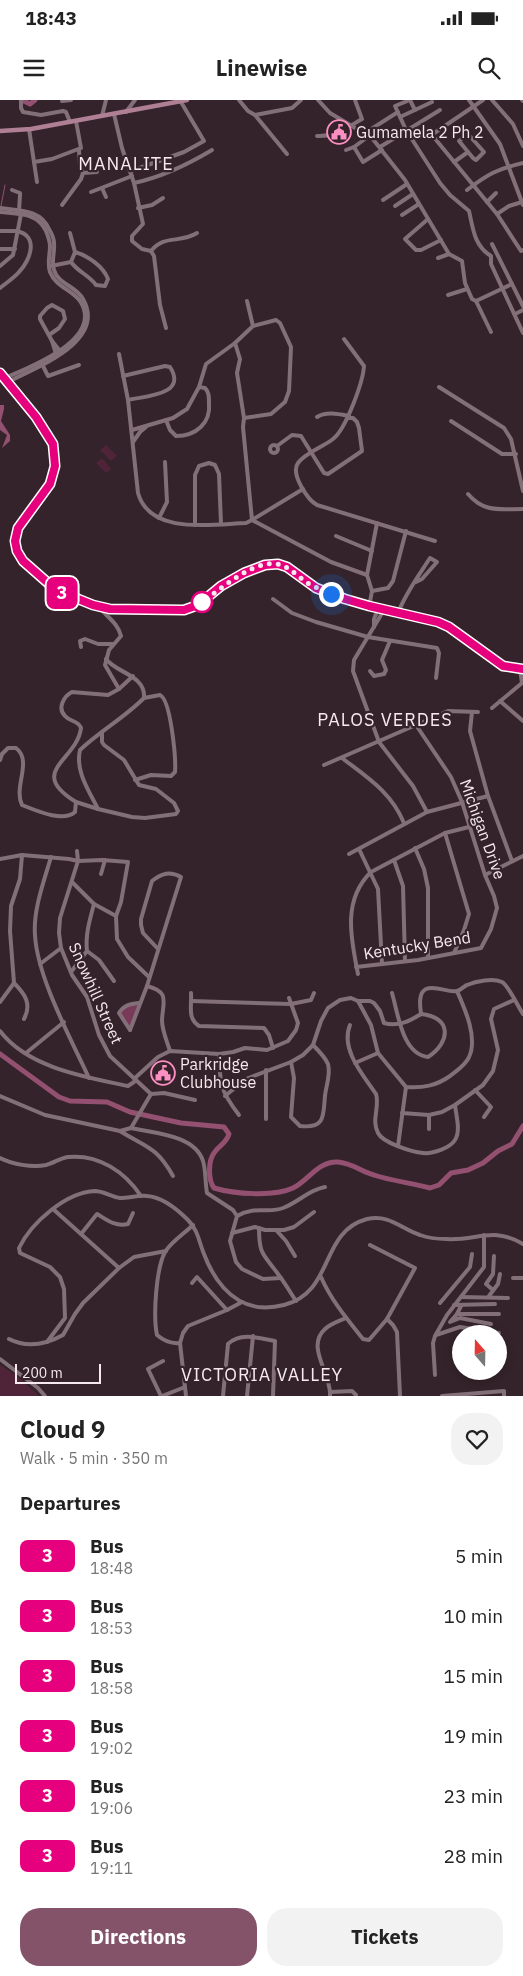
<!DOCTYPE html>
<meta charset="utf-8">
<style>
body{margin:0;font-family:"IBM Plex Sans",sans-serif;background:#f2f2f2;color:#222;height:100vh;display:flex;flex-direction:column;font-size:19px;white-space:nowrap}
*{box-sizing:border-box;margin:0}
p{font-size:16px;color:#767676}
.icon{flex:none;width:28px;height:28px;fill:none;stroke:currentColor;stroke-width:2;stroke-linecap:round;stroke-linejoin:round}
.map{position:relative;height:1296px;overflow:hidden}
.details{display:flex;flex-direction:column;background:#fff;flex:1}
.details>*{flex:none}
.badge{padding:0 10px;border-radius:8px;font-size:18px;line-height:32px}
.needle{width:32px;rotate:340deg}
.fabs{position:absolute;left:452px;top:1225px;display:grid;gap:10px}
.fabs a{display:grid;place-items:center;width:55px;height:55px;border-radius:50%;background:#fff;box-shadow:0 2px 8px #0003;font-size:25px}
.scale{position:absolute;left:15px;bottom:12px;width:86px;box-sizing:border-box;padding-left:5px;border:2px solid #f6eaee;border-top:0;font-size:14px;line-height:18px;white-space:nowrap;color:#f6eaee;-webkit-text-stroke:4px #34232a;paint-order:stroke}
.you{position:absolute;width:25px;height:25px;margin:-12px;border:4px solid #fff;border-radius:50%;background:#1a73e8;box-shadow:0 0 0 8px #1a73e833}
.map>.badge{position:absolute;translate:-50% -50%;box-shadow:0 0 0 2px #fff}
h2{padding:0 20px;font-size:19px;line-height:45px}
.round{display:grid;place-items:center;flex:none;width:52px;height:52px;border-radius:20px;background:#f2f2f2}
.head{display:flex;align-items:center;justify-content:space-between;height:85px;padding:0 20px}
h1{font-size:24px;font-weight:700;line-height:38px}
.cta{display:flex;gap:10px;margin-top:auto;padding:10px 20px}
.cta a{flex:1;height:58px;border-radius:20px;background:#84536a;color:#fff;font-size:20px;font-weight:700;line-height:58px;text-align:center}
.cta a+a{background:#f2f2f2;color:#222}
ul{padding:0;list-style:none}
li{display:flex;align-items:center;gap:15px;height:60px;padding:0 20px}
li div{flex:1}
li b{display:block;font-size:19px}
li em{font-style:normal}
li .badge{min-width:55px;font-weight:700;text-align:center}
.status{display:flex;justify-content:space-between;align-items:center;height:35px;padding:0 25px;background:#fff;direction:ltr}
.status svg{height:14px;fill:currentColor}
header{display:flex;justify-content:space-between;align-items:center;height:65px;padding:0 20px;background:#fff;font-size:22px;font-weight:700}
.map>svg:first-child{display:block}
.green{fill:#4f2439}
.forest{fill:#793958}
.water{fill:#945070}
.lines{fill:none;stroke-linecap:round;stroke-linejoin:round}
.stream{stroke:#945070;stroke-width:1}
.river{stroke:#945070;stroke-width:5}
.minor{stroke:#836f77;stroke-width:4}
.major{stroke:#af7f94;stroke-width:4.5}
.line-casing{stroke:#fff;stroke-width:11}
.line{stroke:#e6007e;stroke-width:8}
.walk{stroke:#f6eaee;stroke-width:5;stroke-dasharray:0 9}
.stop-dot{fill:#fff;stroke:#e6007e;stroke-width:2.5}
.labels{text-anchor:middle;stroke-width:4.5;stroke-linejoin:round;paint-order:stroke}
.poi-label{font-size:16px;fill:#f6eaee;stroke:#34232a;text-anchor:start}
.street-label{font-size:16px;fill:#f6eaee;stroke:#34232a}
.neighbourhood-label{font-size:18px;letter-spacing:1px;fill:#f6eaee;stroke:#34232a}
</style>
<div class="status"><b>18:43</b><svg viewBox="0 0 49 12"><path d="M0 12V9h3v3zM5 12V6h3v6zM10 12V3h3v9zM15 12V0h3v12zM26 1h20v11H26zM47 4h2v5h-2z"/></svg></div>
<header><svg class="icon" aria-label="menu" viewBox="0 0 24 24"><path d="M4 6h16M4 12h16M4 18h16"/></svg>Linewise<svg class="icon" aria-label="search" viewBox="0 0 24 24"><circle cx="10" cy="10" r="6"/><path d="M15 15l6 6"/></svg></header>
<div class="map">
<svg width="523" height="1296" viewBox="0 0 523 1296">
<rect width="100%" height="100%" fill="#34232a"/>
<!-- green -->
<g class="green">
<path d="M106,345L117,356L111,361L100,350Z"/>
<path d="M102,358L111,369L106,373L96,363Z"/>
<path d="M0,1265L17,1276L39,1296H0Z"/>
</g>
<!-- forest -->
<path class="forest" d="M139,903L130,929L119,913L122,908Z"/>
<!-- water -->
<path class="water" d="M0,305H4V309L1,321L10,335V341L2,348L7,335L0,330Z"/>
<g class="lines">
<!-- stream -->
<path class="stream" d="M1,106L5,85"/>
<!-- river -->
<g class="river">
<path d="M22,0L30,4L35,0"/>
<path d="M0,954L59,997L70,1001L107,1002L130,1012L181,1023L224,1027L229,1034C226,1044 219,1045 214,1053C208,1061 208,1080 214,1088C234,1094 274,1097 293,1088C309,1080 318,1061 338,1062C352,1063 362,1072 374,1075C392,1081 412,1083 430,1088L439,1085L451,1073L468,1070L483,1063L498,1051L512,1044L523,1026"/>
</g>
<!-- minor -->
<g class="minor">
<path d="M21,0V8L23,12L41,15L63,11L66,12L70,22"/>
<path d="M239,0L248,11L255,15L287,54"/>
<path d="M318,0L330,13L372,38L405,80L449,154L462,161L465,183L472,199L476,201L512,184"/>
<path d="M410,0L395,6L406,30L440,83L450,95L469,111C473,128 474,146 491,156V164L523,233"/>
<path d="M410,0L415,10"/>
<path d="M469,0L500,44L523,105"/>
<path d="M492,0L513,24L523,46"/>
<path d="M522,0L523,1"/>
<path d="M62,1L71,0"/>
<path d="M126,12L135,0"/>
<path d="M114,14L122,48L134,83L143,124L132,136V141L142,149L151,151C165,134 179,144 197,133"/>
<path d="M255,15L292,8L301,0"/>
<path d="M102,16L106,0"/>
<path d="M400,17L432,2"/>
<path d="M29,29L37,82"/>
<path d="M365,33L398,12"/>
<path d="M468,34L484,52L476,60L473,58L459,41Z"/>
<path d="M432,35L497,114L521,151L523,150"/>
<path d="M317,36C335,37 348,27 362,19L355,0"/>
<path d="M427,38L483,0"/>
<path d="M354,47L363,62L382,50"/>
<path d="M380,47L440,10"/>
<path d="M79,50L80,66L83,73L97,72"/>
<path d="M346,50L354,47L369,36"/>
<path d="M34,62L52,59L81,48L76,21"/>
<path d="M454,62L468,52"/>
<path d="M131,71L184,52L204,41L181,2"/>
<path d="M134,83C162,77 187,65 212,50"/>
<path d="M102,88L106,97"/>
<path d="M12,90L20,93V95L19,111"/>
<path d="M467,90C488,74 497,69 523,63"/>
<path d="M91,92L132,76"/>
<path d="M383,100L407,84"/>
<path d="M487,102L496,93"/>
<path d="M62,105L81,79L83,73"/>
<path d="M395,106L413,94"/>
<path d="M0,108C20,111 40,109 49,129C52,134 54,138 54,143C55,152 51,161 54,170C58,184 76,186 83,199C107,242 36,267 8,282"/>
<path d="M138,108L152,105L163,98"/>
<path d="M0,112C18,114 37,112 46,131C48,136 50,141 50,146C50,155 47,163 50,172C56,187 71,189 80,201C105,239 30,267 5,278"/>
<path d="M497,114L509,106L522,102"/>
<path d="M402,115L419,104"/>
<path d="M428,119L405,139L416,150H421L441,140"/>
<path d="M0,131C5,131 11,131 16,131C40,135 30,161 19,172C14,178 6,183 0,188"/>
<path d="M70,133L75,152"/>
<path d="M492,144L523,206"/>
<path d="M0,149H15"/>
<path d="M151,151L154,156L160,205L166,228"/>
<path d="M75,152C88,156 103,166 108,179L105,186L96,185C89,175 78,172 71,162Z"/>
<path d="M438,158L449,154"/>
<path d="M0,166L13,155L21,114"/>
<path d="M51,166L71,162"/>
<path d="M448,195L467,189"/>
<path d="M247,201L253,226"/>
<path d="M476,201L491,232"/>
<path d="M515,214L523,210"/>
<path d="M49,235L59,228L65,219L63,211L52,205L47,208L40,216V219L52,241L56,254"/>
<path d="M344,239L364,266C363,282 346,329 333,339C323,347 305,353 298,363C290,374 308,400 317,405L435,441"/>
<path d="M52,241L60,251"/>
<path d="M235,243L240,259L237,273L244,318L243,327L252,420L303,389"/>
<path d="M119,254L128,300L138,393C150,436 214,424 246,423L252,420L331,462L367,475"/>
<path d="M42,264L48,276L79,265"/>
<path d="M123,276L165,266L170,267C188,295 145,296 128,300"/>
<path d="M439,287L504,328L511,339L523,391"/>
<path d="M317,317C326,311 339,314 349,316"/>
<path d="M166,320L170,330L176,336C196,336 211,323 209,303C209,297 209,292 205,288L199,287"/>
<path d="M451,321L502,354H516"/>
<path d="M132,330L173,318L187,309L199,287L206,264L235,243L253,226L276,220L280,223L291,247L289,291L285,302L271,314L244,318"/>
<path d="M133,342L140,332L146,327"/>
<circle cx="274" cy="349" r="4"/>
<path d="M277,346L292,335L301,336L324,373L328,374L362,351L359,328L357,322L353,318H348"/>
<path d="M468,394C484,413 500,409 523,409"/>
<path d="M159,418L167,402L165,362"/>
<path d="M195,425V375L199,366L209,363L215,365L219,374L221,424"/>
<path d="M336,436L372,451"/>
<path d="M372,491L388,488L393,481L406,431"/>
<path d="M273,499L292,513L316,522L368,537L437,548L439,553L436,578"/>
<path d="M369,507L372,491L367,475L377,423"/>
<path d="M384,510L354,560L353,571L379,642L413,686L427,712"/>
<path d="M398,513C405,494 419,475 430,458L437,462L422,479L416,482"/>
<path d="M374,527V519L378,509"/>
<path d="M81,547L80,541L85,539L98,544H113"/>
<path d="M520,569L522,583"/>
<path d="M370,571L374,576L384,574L386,570L382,560L390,541"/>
<path d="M119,589L133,576"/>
<path d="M500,601L523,621"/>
<path d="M492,608L522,583"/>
<path d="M472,612L470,631L488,696L512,761"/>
<path d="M102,632V642L104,645L124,660L139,685L156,689L174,703L178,711L176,714L145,718L132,717L98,709C89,691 75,671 80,650C100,631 124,618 144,598C146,575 116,573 106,559"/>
<path d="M342,658C368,678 391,692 404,723"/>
<path d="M0,660L2,654L8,648H16C33,661 13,687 22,705C35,710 63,723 75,712L76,702C26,671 77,661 81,628C78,620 70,622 65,616C57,608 64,596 72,592L108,595L119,589L105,565L109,550L121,536C118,523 107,517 99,507"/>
<path d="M324,665L448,611L478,612"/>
<path d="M135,680L151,675L171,676L175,672C176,659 171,600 160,595L144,598"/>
<path d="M76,702L98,709"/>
<path d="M445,733L469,814L464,830L454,853"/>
<path d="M415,748L424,769L428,788V858"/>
<path d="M359,749L378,789L382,864"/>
<path d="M77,751L78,761L60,818L59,833L61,848L72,875L87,897L99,935L110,956L151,994"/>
<path d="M349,754L427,712L488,696"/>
<path d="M51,757C44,781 33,810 35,835C37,877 71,939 89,978"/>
<path d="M0,759L22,755L69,759L78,761L102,760L128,762L121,802L116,816L117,839L128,857L149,877"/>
<path d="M394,760L403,786L405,861"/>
<path d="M101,774L105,760"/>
<path d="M485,775L523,756"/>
<path d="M72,782L94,804L116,816"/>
<path d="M87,851L99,860L114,881"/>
<path d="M40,864L61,848"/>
<path d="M356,867L418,860L481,848L491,829L497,808L494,796L485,775L462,702L451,677L416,625"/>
<path d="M71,872L87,851C85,835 90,819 94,804"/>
<path d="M358,874C351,839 342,800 371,772L445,733L469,727"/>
<path d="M14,883C25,894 32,904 24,919"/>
<path d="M147,886C170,892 163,901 162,920C162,931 167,941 170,951"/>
<path d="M191,893C192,906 187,918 199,926L264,928L269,935L273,948"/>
<path d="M392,893C398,913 402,954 428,957C451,942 452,917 421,914"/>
<path d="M191,901L291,904L311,900L314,893"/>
<path d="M358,901L371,925L378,953L406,987C423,988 436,986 450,976C456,971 466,965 469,957C478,938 465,909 457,891"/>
<path d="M0,902L14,883L10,831L11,806L20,779L22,755"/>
<path d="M421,914C420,906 418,893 426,889C436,885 448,893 457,891C461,890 464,886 467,885C476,881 493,878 502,882C509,886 518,907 523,914"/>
<path d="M350,925C340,949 363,975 376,994C380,1007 371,1020 378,1033C383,1043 412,1052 423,1053C433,1054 450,1048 455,1040C461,1031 456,1015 455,1005"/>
<path d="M130,930L147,886L181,777C170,771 162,773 152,781L141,819V825L143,833L158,849"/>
<path d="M130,930L119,913C124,905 130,904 139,903"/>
<path d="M0,931C28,968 86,977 128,986L134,982L135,978L158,957L170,951L219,954L233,952L245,948L267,950L288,941L296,930L298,923L289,898"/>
<path d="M26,953L64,922"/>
<path d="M219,954C220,985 220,990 239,1015"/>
<path d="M291,962L294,978L291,1017L300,1026C326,1029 323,1015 325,996C326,985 331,975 328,964C325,957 319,951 313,945"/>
<path d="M355,963L378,953"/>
<path d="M266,970V1019"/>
<path d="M475,990L491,1007L484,1017"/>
<path d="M151,994L164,993L195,1000"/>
<path d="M0,996L45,1015L120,1031L131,1028L151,994"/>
<path d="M225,996L246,979L291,962L303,955L313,945L321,921L328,908L340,900L351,898L358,901H370L374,903L380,911L384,923C398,927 410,921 421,914"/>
<path d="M402,1013L429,1015L442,1012L455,1005L483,985L493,971L498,950L491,919L494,909L514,900"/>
<path d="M429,1015V1029"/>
<path d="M131,1028C154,1033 195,1035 203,1061C206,1071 205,1082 207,1093L233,1110L237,1116"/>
<path d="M120,1031C147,1048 156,1046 173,1076"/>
<path d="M398,1046L406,987"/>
<path d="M0,1058C12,1064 32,1068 46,1065C54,1063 60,1058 68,1057C99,1054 125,1072 141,1096"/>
<path d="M53,1109L119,1168"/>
<path d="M237,1116L230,1141L236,1162L242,1169L263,1179L281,1178"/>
<path d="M237,1116C256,1105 268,1114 283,1108C299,1102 308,1090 325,1087"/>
<path d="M259,1128C259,1156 264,1154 278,1174C285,1183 290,1192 296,1201"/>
<path d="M276,1130L286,1141L295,1156"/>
<path d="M232,1133L255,1127L265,1130H284L294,1127L314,1112"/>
<path d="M81,1134L97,1114C107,1120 115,1127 128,1124L133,1113"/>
<path d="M321,1177C331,1200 347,1219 363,1239L369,1240L387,1219L415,1168L370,1145"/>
<path d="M513,1178H523"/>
<path d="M192,1183L197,1177L227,1210"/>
<path d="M493,1190L486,1184L493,1174L494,1156"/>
<path d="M489,1196L498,1184L500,1174"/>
<path d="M461,1197L508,1198"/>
<path d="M440,1203L470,1167L472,1154"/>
<path d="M454,1205L495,1204"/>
<path d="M461,1206L457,1214H499"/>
<path d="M457,1214L450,1222L460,1218L491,1224"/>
<path d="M387,1219L393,1225L397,1232L400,1296"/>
<path d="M436,1235L460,1227L499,1233"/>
<path d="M9,1239C27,1248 45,1245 63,1235L75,1214L83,1203L119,1168L134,1157L166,1151"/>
<path d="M47,1242L65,1218L64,1189L60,1177L50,1167L20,1153L19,1148C31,1123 66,1092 95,1091C103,1091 112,1097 120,1098C129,1098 138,1095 147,1096C162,1097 178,1110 188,1120C198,1130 199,1142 204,1154C213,1178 230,1203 258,1207C267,1208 276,1207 284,1205C335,1192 319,1132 367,1119C390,1114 401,1129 420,1135C428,1138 438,1139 446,1139C477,1141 493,1126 523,1144"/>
<path d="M180,1243C171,1244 164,1241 157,1235C153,1216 156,1169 165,1152C171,1142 185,1133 193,1125"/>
<path d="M0,1259L38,1288L45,1296"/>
<path d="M435,1275L433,1243L435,1236L447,1215L484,1167V1135"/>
<path d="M330,1292L352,1291L356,1295"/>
<path d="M161,1296L148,1269L163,1261"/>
<path d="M162,1296L185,1287"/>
<path d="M186,1296L180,1243L183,1233L188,1226L227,1210L242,1202"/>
<path d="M223,1296L228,1244C241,1232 259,1238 275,1241L273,1296"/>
<path d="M247,1296L253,1236"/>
<path d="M330,1296C332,1274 305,1247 325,1229C330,1224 339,1221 346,1218"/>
<path d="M442,1296L504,1291V1296"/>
</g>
<!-- major -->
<g class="major">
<path d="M0,31L31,29L187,0"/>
<path d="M0,273C11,283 20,297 29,309C37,319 47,329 52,341C74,392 0,420 20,455C37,482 79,506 111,509C124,510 137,508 150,509C163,509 179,513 192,508C203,503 211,494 220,487C234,477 259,462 277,464C290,465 299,478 310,484C315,487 321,490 327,492C342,498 356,503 371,507C397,513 427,515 450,528C474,542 493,569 523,569"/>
</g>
</g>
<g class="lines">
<!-- line casing -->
<g class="line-casing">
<path id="line" d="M0,273L36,317L53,344L55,366L50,384L18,428L15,441L17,451L23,461L56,490L93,505L110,509L184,510L198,505L221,486L244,473L265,465L278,464L287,467L316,488L345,499L369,506L438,522L449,527L503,566L523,569"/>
</g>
<!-- line -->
<use href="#line" class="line"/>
<!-- walk -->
<path class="walk" d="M202,502L201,503C220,490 258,454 284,466C292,470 299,477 306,482C314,487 323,490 331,494"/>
</g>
<!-- icons -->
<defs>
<g id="civic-ring" transform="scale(1.25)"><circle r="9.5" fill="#34232a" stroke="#fc8fc2" stroke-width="1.5"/><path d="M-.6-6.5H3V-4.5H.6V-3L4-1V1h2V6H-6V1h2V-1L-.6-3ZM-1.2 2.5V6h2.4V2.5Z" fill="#fc8fc2"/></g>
</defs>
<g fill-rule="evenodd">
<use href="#civic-ring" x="339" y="32"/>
<use href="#civic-ring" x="163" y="973"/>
</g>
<!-- markers -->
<circle class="stop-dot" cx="202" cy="502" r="10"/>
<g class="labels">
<!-- poi labels -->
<g class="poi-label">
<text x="356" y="38">Gumamela 2 Ph 2</text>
<text x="180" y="970">Parkridge<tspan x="180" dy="18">Clubhouse</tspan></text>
</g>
<!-- street labels -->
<g class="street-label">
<text transform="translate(483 729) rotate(70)" y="6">Michigan Drive</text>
<text transform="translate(417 845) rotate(-9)" y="6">Kentucky Bend</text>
<text transform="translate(96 893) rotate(66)" y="6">Snowhill Street</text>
</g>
<!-- neighbourhood labels -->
<g class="neighbourhood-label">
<text x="126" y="70">MANALITE</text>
<text x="385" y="626">PALOS VERDES</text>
<text x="262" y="1281">VICTORIA VALLEY</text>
</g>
</g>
</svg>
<div class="fabs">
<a><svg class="needle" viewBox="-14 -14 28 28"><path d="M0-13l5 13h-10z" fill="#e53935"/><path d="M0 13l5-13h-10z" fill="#767676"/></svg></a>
</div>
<div class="scale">200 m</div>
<div class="you" style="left:331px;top:494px"></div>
<b class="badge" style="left:62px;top:493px;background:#e6007e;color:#fff">3</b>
</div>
<section class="details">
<div class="head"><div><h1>Cloud 9</h1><p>Walk · 5 min · 350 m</p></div><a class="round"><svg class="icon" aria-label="heart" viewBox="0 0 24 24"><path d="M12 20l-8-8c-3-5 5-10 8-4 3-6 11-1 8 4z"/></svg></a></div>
<h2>Departures</h2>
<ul>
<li><span class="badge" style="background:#e6007e;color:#fff">3</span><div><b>Bus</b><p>18:48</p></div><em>5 min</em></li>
<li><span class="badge" style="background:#e6007e;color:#fff">3</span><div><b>Bus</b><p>18:53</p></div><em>10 min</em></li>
<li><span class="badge" style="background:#e6007e;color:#fff">3</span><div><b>Bus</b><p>18:58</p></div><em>15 min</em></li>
<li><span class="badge" style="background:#e6007e;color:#fff">3</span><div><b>Bus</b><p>19:02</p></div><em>19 min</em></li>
<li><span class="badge" style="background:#e6007e;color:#fff">3</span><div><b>Bus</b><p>19:06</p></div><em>23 min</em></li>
<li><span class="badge" style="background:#e6007e;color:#fff">3</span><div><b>Bus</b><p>19:11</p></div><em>28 min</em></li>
</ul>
<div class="cta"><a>Directions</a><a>Tickets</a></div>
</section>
